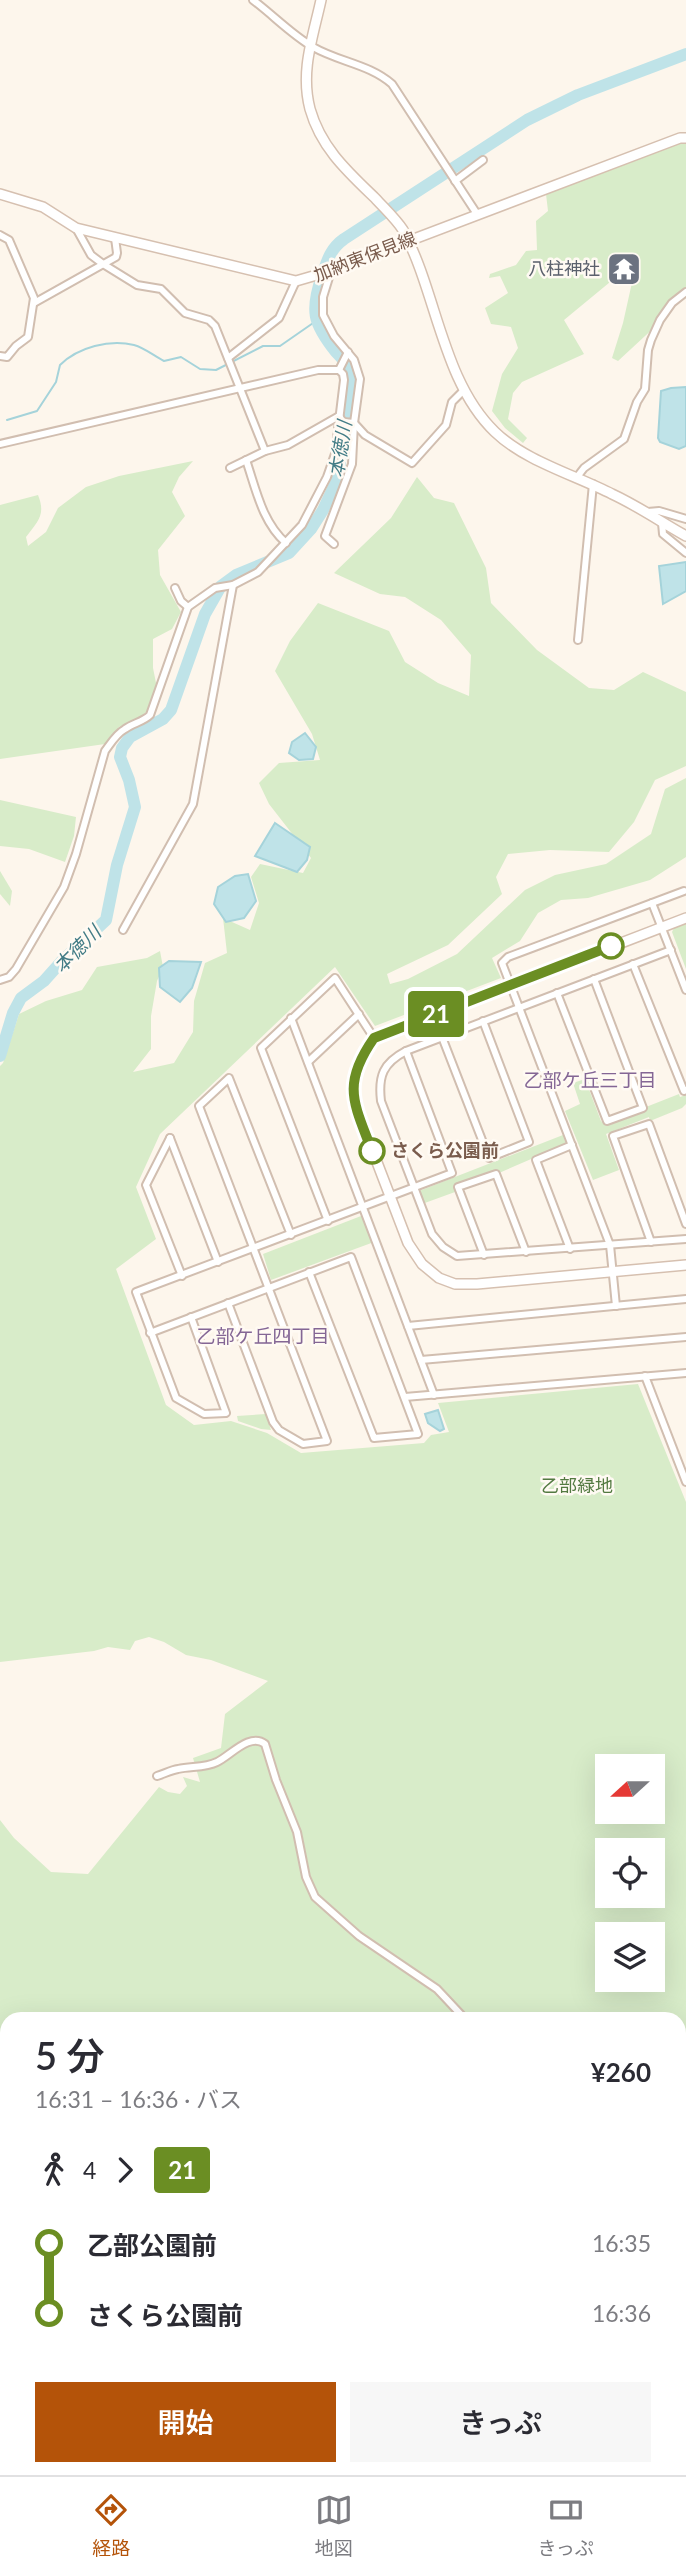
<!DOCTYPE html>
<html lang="ja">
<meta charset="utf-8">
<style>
body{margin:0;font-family:Lato,"Noto Sans JP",sans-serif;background:#f7f7f7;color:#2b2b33;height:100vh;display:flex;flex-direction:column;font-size:26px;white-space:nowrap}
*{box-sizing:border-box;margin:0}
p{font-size:23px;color:#7c7c81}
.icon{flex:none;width:38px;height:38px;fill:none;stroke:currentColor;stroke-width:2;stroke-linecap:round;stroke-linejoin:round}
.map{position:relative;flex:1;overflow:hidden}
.drawer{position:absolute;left:0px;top:2012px;width:686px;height:464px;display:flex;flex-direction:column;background:#fff;border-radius:21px 21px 0 0;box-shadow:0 7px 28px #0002}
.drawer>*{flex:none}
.badge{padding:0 14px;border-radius:5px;font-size:24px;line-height:46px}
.needle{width:46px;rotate:249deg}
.buttons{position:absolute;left:595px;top:1754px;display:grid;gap:14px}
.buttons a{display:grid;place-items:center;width:70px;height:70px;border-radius:0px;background:#fff;box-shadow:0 7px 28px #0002;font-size:35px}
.map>.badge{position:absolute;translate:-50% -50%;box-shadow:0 0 0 4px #fff}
.legs{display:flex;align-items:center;gap:10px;height:77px;padding:0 35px;font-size:23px}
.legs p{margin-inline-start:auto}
.head{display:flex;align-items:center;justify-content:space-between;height:119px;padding:0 35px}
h1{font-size:38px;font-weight:600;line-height:52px}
.cta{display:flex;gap:14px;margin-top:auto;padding:14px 35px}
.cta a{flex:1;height:80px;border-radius:0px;background:#b45309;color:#fff;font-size:28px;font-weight:600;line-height:80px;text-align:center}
.cta a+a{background:#f7f7f7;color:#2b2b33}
ul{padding:0 35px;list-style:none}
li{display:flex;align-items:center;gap:24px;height:70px;font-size:26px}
li i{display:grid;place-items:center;width:10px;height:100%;margin:0 9px;background:currentColor}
li i::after{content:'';width:18px;height:18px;margin:-9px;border:5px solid;border-radius:50%;background:#fff}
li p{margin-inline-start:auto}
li:first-child i{background:linear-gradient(#0000 50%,currentColor 0)}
li:last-child i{background:linear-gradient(currentColor 50%,#0000 0)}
.tabs{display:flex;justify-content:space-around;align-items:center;height:98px;border-top:2px solid #e1e1e2;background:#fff;font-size:19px;color:#7c7c81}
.tabs a{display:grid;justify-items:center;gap:4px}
.tabs .on{color:#b45309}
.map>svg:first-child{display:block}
.green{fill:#d8ecc9;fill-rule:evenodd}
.water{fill:#bfe3e8;stroke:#a5d3da;stroke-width:2}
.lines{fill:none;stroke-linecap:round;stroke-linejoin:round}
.stream{stroke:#a5d3da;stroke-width:2}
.river{stroke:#bfe3e8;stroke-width:12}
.street-casing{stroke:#d1beb0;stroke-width:10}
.secondary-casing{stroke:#d6c0b0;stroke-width:12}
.street{stroke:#fff;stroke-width:6}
.secondary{stroke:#fff;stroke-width:9}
.line-1-casing{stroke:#fff;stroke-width:16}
.line-1{stroke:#6b8e23;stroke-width:10}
.stop-1-dot{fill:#fff;stroke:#6b8e23;stroke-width:3.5}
.labels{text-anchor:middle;stroke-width:5;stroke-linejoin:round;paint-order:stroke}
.street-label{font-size:18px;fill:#7a5c4d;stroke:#fffaf3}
.worship-label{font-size:18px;fill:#5b616d;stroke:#fffaf3;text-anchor:end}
.stop-label{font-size:18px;font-weight:bold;fill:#7a5c4d;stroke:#fffaf3;text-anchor:start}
.park-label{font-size:18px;fill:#537a41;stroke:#fffaf3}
.water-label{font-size:19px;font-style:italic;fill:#437c86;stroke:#fffaf3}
.neighbourhood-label{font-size:19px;fill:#846695;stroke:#fffaf3}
</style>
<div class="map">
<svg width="686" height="2475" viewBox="0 0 686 2475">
<rect width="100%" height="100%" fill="#fdf6ec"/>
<!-- green -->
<g class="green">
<path d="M682,142H686V290L658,324L618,361L612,358L623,323L633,278L621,273L564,320L584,354L522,382L513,393L508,419L527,438L523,443L505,428L492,411L502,374L518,348L511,327L491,324L485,308L508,293L500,276L489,278L490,274L516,265L526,251L537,250L536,221L548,211L546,194Z"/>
<path d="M193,461L179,477L172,492L185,516L158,550L160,575L181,612L172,629L153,639V668L157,688L150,707L140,719L119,727L105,744L0,759V505L38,495C46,515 38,521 26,537L28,546L46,532L58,508L86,487L119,476Z"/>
<path d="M417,477L434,498L454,503L486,568L491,603L537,650L589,688L614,690L643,672L686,692V766L655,780L634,822L609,852L550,850L508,854L496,877L502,894L448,945L387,974L390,984L408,979L457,954L525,890L555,875L606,864L651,834L665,789L686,778V857L650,880L588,898L561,900L538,913L520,941L492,958L501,978L375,1026L335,967L160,1134L136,1187L156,1239L116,1269L166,1405L194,1425L231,1421L267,1433L301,1453L424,1443L431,1435L449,1432L438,1403L638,1384L686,1502V2132L679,2127V2020H7V2469H679V2259L686,2263V2475H0V1820L14,1838L51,1872L88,1874L159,1787L168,1792L180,1794L187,1786L183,1777L200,1782L193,1758L221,1748L225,1714L268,1681L211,1660L186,1655L164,1642L149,1637L135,1641L130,1650L108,1647L94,1651L0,1662V1066L3,1063L19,1014L46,1001L82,990L97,967L147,958L160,951L163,967L157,981L151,1016V1049L133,1072L174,1063L193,1032L194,1001L205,963L227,953L223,918L250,930L259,903L251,877L260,864L303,873L311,858L269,804L259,783L279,763L320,760L312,734L275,671L290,641L318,603L389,631L405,662L438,683L469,696L471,655L441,620L405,597L380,594L334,573L391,518ZM607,1766H653V1811H607ZM607,1850H653V1895H607ZM607,1934H653V1979H607Z"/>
<path d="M0,800L76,817L74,836L65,862L29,849L0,846Z"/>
<path d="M0,871L12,891L10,906L0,894Z"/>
<path d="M686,924V969L672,932L674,928Z"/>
<path d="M585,1079L601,1121L605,1124L646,1110V1107L679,1094L680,1097L686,1095V1104L682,1108L650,1121L649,1117L606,1134L619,1170L593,1180L565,1111L580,1104L573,1083Z"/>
<path d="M563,1135L566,1144L499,1173L497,1170L454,1186L455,1192L422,1204L419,1191Z"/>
<path d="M361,1216L364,1217L374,1242L271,1280L263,1254Z"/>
<path d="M266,1414L271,1430L261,1429L238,1421L237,1416Z"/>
<path d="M679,2135L686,2141V2185L679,2189Z"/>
</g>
<!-- water -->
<g class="water">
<path d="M686,387V446L679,449L660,442L658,438L661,391L671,388Z"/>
<path d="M686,562V591L663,604L659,566Z"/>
<path d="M305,733L316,747L313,759L299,760L289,753L292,742Z"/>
<path d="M275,823L310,847L307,860L297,872L255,856Z"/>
<path d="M248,874L256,901L244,918L226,922L214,904L218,887L235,876Z"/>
<path d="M169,961L201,962L192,988L180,1002L160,987L159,968Z"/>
<path d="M438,1410L444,1429L440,1431L428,1423L425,1414Z"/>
</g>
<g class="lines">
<!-- stream -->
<g class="stream">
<path d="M7,420L37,411L56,382L60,365C78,347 110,339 134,345C145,348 154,356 164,361L181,357L200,369L216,370L263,346H280L316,321"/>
<path d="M679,2129L686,2136"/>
</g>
<!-- river -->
<path class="river" d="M0,1056L13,1013L21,998L44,981L61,962L106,920L117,865L135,807L129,780L120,757L122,748L130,737L163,719L171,710L205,614L221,586L236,575L289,553L311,529L323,510L338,478L350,375C348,365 343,359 336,352C313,323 310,311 322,276C327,261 330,249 344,239L527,120L578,95L686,54"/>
<!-- street casing -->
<g class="street-casing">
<g id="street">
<path d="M253,0C273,15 292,35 313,47C339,62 369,64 392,84L477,214"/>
<path d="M455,181L483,160"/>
<path d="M76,228L91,255L103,264L137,285L161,289L185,313L209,320L215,326L265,451"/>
<path d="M0,235L9,240L34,298L28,337L16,346L7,357L0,356"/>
<path d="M331,271L323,297V315L334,336L354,360L360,379L354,423L352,464L325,536L334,544"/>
<path d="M34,303L116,257L117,253L115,238"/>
<path d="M228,358L279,318L296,281"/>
<path d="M339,370L348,352"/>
<path d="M339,416L343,422L354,423L365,435L412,463L446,425L452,402L464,390"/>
<path d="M0,444L318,370H339"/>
<path d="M246,460C256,489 262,522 286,543"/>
<path d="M230,468L265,451L288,445L339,416"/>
<path d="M577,477L584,468L624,439L637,402L645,389L648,350L651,340L660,320L672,303L686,292"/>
<path d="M648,512L659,511L686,519"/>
<path d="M662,523L663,534L686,553"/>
<path d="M175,588L181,601L188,607"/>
<path d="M578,640L593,484"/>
<path d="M652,903L686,990"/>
<path d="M123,930L193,804L233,585"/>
<path d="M671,950L406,1051C383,1063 378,1076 381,1101L432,1234L443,1247L457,1256L686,1239"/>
<path d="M633,964L684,1091L686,1090"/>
<path d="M0,980L9,977L16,969L64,887L76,854L105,751C111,743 116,734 125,729C133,723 143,722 150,715L188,607L215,588L233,585L258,572L302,525L327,477L335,454L344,380L343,374L339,370"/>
<path d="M557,993L607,1121L643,1108L594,979"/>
<path d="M291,1018L434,1395"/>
<path d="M442,1037L489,1158L529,1142L483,1021"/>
<path d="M308,1062L359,1014"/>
<path d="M170,1138L146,1185L182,1276"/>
<path d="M170,1138L218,1262"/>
<path d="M328,1221L261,1048L335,978L374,1038"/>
<path d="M651,1242L613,1136L649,1124L686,1224"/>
<path d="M570,1249L536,1160L572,1145"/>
<path d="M484,1255L458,1187L496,1174L526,1252"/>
<path d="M228,1303L273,1422L279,1430L303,1444L327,1441L199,1106L229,1078L291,1235"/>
<path d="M616,1306L610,1245L502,963L508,957L684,891"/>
<path d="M191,1317L226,1413L204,1414L176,1398L136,1292L452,1173L406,1051"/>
<path d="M408,1326L686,1299"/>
<path d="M150,1333C217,1307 284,1282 351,1257L418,1434L374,1438L309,1272"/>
<path d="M421,1360L686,1337"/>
<path d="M645,1376L686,1482"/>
<path d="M405,1397L686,1373"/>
<path d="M157,1776C164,1774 171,1770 178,1769C191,1766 205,1768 217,1762C230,1756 250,1732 265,1744L276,1780L297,1832L306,1877L315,1897L359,1936L437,1989L466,2020"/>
<path d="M679,2113L686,2116"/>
</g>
</g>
<!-- secondary casing -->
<g class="secondary-casing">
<g id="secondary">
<path d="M321,0C313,37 300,71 310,109C321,148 348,172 375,198C384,208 396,219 403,230C437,293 442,381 495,432C525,461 575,475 612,494C638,506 661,522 686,536"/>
<path d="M0,194L43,207L76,228L296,281L327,272L680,138H686"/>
<path d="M686,918L374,1038C359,1059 351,1078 355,1105L408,1243L422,1264L439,1278L455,1284H477L686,1265"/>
</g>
</g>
<!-- street -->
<use href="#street" class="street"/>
<!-- secondary -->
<use href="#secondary" class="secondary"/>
</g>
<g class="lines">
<!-- line-1 casing -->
<g class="line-1-casing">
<path id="line-1" d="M372,1151C354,1103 341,1085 374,1038L611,946"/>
</g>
<!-- line-1 -->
<use href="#line-1" class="line-1"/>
</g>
<!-- icons -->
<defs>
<g id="temple-square" transform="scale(1.75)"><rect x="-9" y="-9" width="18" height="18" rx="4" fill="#6b7280" stroke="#fffaf3"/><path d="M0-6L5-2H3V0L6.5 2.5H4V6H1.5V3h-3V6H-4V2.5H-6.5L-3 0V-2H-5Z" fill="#fff"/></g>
</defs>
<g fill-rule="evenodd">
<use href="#temple-square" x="624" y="269"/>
</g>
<!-- markers -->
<g class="stop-1-dot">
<circle cx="611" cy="946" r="12"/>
<circle cx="372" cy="1151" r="12"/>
</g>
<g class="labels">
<!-- street labels -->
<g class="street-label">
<text transform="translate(365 257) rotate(-21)" y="6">加納東保見線</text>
</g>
<!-- worship labels -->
<g class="worship-label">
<text x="600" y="275">八柱神社</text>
</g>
<!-- stop labels -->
<g class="stop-label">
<text x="391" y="1157">さくら公園前</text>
</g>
<!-- park labels -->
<g class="park-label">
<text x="577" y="1492">乙部緑地</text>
</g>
<!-- water labels -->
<g class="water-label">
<text transform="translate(340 449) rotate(-81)" y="7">本徳川</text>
<text transform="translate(77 949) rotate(-45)" y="7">本徳川</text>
</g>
<!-- neighbourhood labels -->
<g class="neighbourhood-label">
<text x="590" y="1087">乙部ケ丘三丁目</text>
<text x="263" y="1343">乙部ケ丘四丁目</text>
</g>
</g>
</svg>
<div class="buttons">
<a><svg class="needle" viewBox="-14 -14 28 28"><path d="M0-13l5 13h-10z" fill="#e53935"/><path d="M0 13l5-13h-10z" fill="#7c7c81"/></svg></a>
<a><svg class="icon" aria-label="locate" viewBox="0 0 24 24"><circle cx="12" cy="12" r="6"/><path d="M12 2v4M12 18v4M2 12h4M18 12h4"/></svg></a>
<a><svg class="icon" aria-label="layers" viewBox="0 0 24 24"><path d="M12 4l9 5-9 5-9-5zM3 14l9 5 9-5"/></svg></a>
</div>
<b class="badge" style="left:436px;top:1014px;background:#6b8e23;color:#fff">21</b>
<section class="drawer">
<div class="head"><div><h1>5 分</h1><p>16:31 – 16:36 · バス</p></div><b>¥260</b></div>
<div class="legs"><svg class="icon" aria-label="walk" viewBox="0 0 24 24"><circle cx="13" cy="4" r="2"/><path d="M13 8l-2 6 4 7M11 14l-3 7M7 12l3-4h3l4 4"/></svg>4<svg class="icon" aria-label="forward" viewBox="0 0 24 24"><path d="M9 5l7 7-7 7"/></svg><b class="badge" style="background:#6b8e23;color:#fff">21</b></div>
<ul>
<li><i style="color:#6b8e23"></i><b>乙部公園前</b><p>16:35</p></li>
<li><i style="color:#6b8e23"></i><b>さくら公園前</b><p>16:36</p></li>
</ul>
<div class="cta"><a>開始</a><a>きっぷ</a></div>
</section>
</div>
<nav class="tabs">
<a class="on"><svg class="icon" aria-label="directions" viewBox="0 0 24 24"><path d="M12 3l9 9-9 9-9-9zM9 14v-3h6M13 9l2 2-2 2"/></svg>経路</a>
<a><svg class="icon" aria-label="map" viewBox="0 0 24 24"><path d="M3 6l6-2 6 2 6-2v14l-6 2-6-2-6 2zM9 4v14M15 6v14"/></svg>地図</a>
<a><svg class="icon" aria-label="tickets" viewBox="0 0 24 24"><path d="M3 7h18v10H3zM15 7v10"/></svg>きっぷ</a>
</nav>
